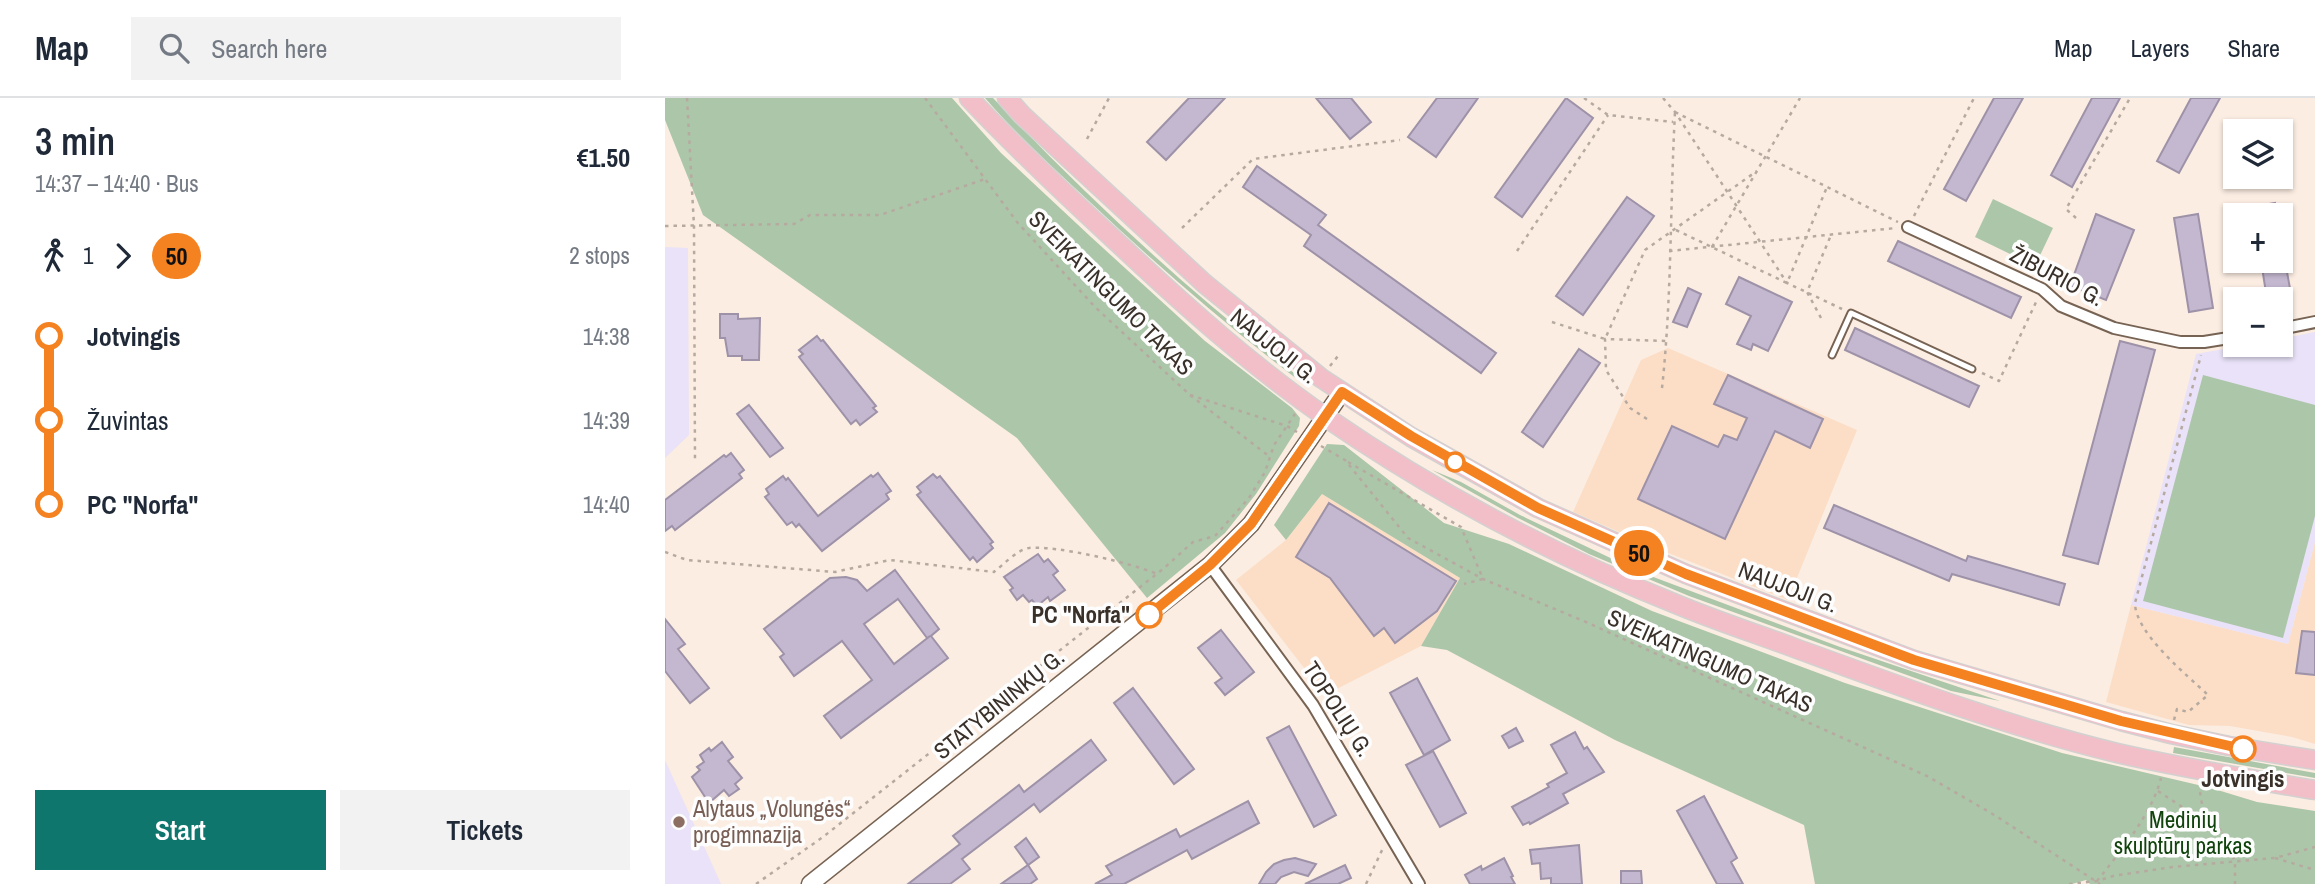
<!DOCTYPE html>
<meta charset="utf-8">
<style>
body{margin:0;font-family:"Archivo Narrow",sans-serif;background:#f2f2f3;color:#1f2937;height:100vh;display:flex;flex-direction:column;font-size:26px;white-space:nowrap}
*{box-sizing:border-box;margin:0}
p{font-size:23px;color:#747a83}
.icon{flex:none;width:38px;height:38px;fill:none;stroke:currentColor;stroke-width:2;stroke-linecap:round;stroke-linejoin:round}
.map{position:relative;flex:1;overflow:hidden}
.sheet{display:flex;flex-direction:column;background:#fff;width:665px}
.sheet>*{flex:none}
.badge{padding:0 14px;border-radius:23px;font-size:24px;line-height:46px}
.fabs{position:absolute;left:1558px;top:21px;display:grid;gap:14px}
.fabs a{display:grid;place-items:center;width:70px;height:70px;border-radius:0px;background:#fff;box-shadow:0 2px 5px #0004;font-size:35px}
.map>.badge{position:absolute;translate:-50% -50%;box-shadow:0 0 0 4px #fff}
.legs{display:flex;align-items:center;gap:10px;height:77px;padding:0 35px;font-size:23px}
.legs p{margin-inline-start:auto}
.head{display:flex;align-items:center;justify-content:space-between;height:119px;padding:0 35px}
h1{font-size:38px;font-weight:600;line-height:52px}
.primary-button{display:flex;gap:14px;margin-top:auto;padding:14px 35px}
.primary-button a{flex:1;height:80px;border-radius:0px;background:#0f766e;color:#fff;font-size:28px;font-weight:600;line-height:80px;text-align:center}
.primary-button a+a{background:#f2f2f3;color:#1f2937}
ul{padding:0 35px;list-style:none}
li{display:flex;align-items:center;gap:24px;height:84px;font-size:26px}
li i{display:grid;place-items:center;width:10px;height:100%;margin:0 9px;background:currentColor}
li i::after{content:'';width:18px;height:18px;margin:-9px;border:5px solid;border-radius:50%;background:#fff}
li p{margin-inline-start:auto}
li:first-child i{background:linear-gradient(#0000 50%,currentColor 0)}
li:last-child i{background:linear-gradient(currentColor 50%,#0000 0)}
header{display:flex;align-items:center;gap:42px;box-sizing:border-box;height:98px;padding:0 35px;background:#fff;border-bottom:2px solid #e0e1e3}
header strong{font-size:33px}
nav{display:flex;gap:38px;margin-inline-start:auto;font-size:24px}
.search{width:490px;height:63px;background:#f2f2f3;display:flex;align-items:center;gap:18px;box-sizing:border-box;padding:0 24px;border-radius:0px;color:#747a83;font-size:26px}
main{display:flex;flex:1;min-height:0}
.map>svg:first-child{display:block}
.built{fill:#fcdec7}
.education{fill:#e9e2f8}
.green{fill:#acc6a9}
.building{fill:#c4b8d0;stroke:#9d92a8;stroke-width:2;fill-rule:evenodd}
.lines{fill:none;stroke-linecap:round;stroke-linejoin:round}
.lane-casing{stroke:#776353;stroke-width:9}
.street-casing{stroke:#776353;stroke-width:14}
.secondary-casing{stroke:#776353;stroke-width:19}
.primary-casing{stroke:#d3d1d0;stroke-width:21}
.path{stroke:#b6aaa0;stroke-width:2.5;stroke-dasharray:3.5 5;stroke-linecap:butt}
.lane{stroke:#fff;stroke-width:5}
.street{stroke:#fff;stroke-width:10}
.secondary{stroke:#fff;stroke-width:16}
.primary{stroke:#f2bfc9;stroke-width:18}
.line-1-casing{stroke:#fff;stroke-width:16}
.line-1{stroke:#f58220;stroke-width:10}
.stop-1-dot{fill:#fff;stroke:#f58220;stroke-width:3.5}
.education-dot{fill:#8d6e63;stroke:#fdfdfd;stroke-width:2.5}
.labels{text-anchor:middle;stroke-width:7;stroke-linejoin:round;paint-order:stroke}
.street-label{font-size:23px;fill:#393029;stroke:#fdfdfd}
.stop-label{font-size:23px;font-weight:bold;fill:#393029;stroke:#fdfdfd;text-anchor:end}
.education-label{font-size:23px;fill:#785e54;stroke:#fdfdfd;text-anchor:start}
.park-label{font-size:23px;fill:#11430c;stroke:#fdfdfd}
</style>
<header>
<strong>Map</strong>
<div class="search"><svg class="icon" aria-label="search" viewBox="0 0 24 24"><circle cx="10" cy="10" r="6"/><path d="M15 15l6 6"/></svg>Search here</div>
<nav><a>Map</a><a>Layers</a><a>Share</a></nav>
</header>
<main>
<section class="sheet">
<div class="head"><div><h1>3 min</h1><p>14:37 – 14:40 · Bus</p></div><b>€1.50</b></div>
<div class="legs"><svg class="icon" aria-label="walk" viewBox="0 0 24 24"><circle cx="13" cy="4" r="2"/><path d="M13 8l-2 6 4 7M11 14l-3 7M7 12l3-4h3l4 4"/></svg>1<svg class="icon" aria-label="forward" viewBox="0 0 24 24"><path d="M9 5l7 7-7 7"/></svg><b class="badge" style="background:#f58220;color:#111">50</b><p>2 stops</p></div>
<ul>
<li><i style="color:#f58220"></i><b>Jotvingis</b><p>14:38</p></li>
<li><i style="color:#f58220"></i><span>Žuvintas</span><p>14:39</p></li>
<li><i style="color:#f58220"></i><b>PC &quot;Norfa&quot;</b><p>14:40</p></li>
</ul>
<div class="primary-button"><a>Start</a><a>Tickets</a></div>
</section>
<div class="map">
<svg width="1650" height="786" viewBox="0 0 1650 786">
<rect width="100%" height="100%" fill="#fbede2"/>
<!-- built -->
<g class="built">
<path d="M1003,250L1192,332L1123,502L998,453L908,414L976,262Z"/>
<path d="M657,396L795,480L756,548L660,597L571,482L621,442Z"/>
<path d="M1650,444V646L1627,639L1565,628L1524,627L1441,604L1466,507L1623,546Z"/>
</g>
<!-- education -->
<g class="education">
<path d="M0,149L23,150L24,337L0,360Z"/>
<path d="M1650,234V444L1623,546L1466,507L1531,256L1581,247H1615V241Z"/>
<path d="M0,662L56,786H0Z"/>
</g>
<!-- green -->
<g class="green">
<path d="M0,0H287L336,55L426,139L540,243L627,310L635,320L634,328L591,396L560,435L482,500L352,340L38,117L0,22Z"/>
<path d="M320,0H328C426,103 529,199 642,285L640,287C565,231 495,170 426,105C390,71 352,37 320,0Z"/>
<path d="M1328,101L1388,130L1370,168L1310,139Z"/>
<path d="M1538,277L1650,307V418L1618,540L1478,503Z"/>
<path d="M662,346L679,347L779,425L844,446L987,513L1180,585L1397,655L1546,690L1592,704L1650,713V786H1425L1421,782L1407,786H1150L1139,727L950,642L782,552L756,548L795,480L657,396L621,442L609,427Z"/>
<path d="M767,372L796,384L855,417L975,474L1175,549L1335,603L1286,593L1024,498L924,456L853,420Z"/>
<path d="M1509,649L1650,675V680L1508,655Z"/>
</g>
<!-- building -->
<g class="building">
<path d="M524,0H560L501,62L482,44Z"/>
<path d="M651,0H686L706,24L685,41Z"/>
<path d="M772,0H813L771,59L743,39Z"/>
<path d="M901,0L928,20L857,119L830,99Z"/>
<path d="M1329,0H1358L1301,103L1279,91Z"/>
<path d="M1427,0H1455L1407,89L1386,77Z"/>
<path d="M1526,0H1555L1514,75L1492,63Z"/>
<path d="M592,68L661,117L653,127L831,255L816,275L639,148L646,137L578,89Z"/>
<path d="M962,99L989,118L918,217L891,198Z"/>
<path d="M1610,105L1612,117H1577L1576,111Z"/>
<path d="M1431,116L1469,132L1441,202L1405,188Z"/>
<path d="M1533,116L1548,210L1524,214L1509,120Z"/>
<path d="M1233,143L1356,199L1346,220L1223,163Z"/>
<path d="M1596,163H1620L1626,196L1602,201Z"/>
<path d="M1074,179L1127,204L1103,253L1088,246L1086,252L1072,246L1086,218L1061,206Z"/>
<path d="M1023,190L1036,196L1022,229L1008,224Z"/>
<path d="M55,216H73V221L95,220L94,262H77V258H63L60,240H55Z"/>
<path d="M1190,230L1314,288L1304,309L1180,252Z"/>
<path d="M152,238L156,243L158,242L211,308L208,310L212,314L195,327L191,322L186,326L134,259L138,256L134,252Z"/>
<path d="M1455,243L1490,252L1433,466L1398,457Z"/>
<path d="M914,251L935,265L878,349L857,334Z"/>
<path d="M1063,277L1158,321L1145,350L1110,333L1060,441L973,401L1007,328L1053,349L1059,337L1072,342L1082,320L1049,306Z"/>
<path d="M84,307L118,350L105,359L72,316Z"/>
<path d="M66,355L79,372L74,376L77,380L10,432L7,428L0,433V402L59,357L61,359Z"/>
<path d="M213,375L226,393L221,396L224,401L157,453L134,426L131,429L127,424L122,427L100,399L104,396L101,391L118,378L121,382L123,380L153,418L206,377L208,379Z"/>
<path d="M268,376L272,380L275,378L328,444L325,446L328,450L312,464L308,459L305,462L252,397L256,394L252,389Z"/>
<path d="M664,405L791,483L772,513L730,545L719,530L709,538L665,480L631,459Z"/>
<path d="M1169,407L1301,463L1303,458L1400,486L1394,507L1287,476L1284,483L1159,430Z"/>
<path d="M373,456L379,464L383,461L393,473L388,477L400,492L385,503L383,499L372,508L367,502L364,504L358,497L352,502L345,492L348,490L339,479Z"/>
<path d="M230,472L274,531L266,538L283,560L176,640L159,618L207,582L177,543L129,578L115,559L119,556L99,531L165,480L181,479L192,482L202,493ZM233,501L262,540L265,538L229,566L199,526Z"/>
<path d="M0,521L20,546L13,551L44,590L25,605L0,573Z"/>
<path d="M556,532L589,574L560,597L550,585L557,580L533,550Z"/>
<path d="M1637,533L1650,534V577L1631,575Z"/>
<path d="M752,580L785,642L759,657L725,595Z"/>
<path d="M468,590L529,671L509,686L449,605Z"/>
<path d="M624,628L671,717L649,729L602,640Z"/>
<path d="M851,630L858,643L844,650L837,638Z"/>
<path d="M910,634L919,651L922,649L939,674L898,696L903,705L865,726L864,724L858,727L847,709L884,689L882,686L902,675L886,647Z"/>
<path d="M426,642L441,662L375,714L369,706L297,761L305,771L285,786H243L295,746L288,738L354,687L359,694Z"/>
<path d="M57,644L68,659L63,663L77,680L70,686L74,691L64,698L59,692L44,705L27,679L35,672L32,669L39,664L35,657L44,650L46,653Z"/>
<path d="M768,653L801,715L775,729L741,667Z"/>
<path d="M1039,698L1072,760L1066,764L1078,786H1052L1012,713Z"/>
<path d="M583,703L594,725L527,761L522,752L459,786H430L447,777L441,768L511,731L515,739Z"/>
<path d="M361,740L374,759L363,767L350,749Z"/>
<path d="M914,747L917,786H886V780L876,781L875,765L867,766L865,752Z"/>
<path d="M630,760L651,766L643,778L629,774L616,779L610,786H594L601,774L609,766L619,762Z"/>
<path d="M839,760L848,778L846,779L850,786H805L800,777L816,768L817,772Z"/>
<path d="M363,767L372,781L365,786H336Z"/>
<path d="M680,767L686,780L673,786H640Z"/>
<path d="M956,773H976L977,786H956Z"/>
</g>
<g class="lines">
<!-- lane casing -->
<g class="lane-casing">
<path id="lane" d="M1167,257L1186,215L1307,271"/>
</g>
<!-- street casing -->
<g class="street-casing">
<g id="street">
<path d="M1243,129L1377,191L1396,208L1449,230L1515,244H1539L1570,239"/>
<path d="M1615,231L1650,224"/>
<path d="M545,467L648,607L754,786"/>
</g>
</g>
<!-- secondary casing -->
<g class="secondary-casing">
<path id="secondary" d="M145,786L545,467L586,426L677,294"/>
</g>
<!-- primary casing -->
<g class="primary-casing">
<g id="primary">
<path d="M304,0C352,51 403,99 454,146C520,208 588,269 662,320C771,395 888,457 1011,506C1049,522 1089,535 1127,549C1234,588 1341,628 1452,655C1517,670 1584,681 1650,692"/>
<path d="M342,0L357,17L540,186L656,280L746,339L873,410L1021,476L1249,562L1456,623L1506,636L1564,648L1650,662"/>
</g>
</g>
<!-- path -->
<g class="path">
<path d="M22,0L29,128L30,365"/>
<path d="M260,0L352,124L430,209L525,297L605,359"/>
<path d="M919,0L943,17L1008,24"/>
<path d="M998,0L1010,14L1122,185L1177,211"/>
<path d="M1010,14L1233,124"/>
<path d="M422,41L444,0"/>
<path d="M1249,118L1309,0"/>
<path d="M1411,120L1401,111L1465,0"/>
<path d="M0,128L129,126L145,117H215L320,81"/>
<path d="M517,130L588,61L735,42"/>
<path d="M1011,132L1122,185L1162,89"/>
<path d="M1047,149L1135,0"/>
<path d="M852,153L943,17"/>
<path d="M1004,153L1231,130"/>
<path d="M1156,220L1142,194L1166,137"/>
<path d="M887,224L940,241L980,152L1092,73"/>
<path d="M665,268L673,258"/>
<path d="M1317,275L1334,283L1372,202"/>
<path d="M997,290C1007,198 1005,106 1010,14"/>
<path d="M525,297L622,328L632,334"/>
<path d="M982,321L965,310L941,272L940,241L1001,243"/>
<path d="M656,348L680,362L743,440L818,481L921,524L1262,678L1331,718L1435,786"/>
<path d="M683,364L796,429L818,481L799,486"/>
<path d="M0,454L22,462L170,474L225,462L329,474C338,467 353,451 364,450C390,447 467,465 492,476"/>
<path d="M1509,622L1512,611L1523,614L1543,597C1522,577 1470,535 1470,505L1536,257"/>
<path d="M1493,693L1558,736L1570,764V786"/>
<path d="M1535,694L1537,706L1556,733"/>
<path d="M1610,760L1650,772"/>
<path d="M1432,783C1455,754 1487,716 1496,680"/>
<path d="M91,786L158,739L498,471L528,444L550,438L584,400L600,374L609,347L630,316"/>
<path d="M701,786L719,748"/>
<path d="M1404,786L1432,783L1448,778L1508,769L1610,760L1650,749"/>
</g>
<!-- lane -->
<use href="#lane" class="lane"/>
<!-- street -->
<use href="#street" class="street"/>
<!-- secondary -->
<use href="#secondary" class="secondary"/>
<!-- primary -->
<use href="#primary" class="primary"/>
</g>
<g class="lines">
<!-- line-1 casing -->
<g class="line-1-casing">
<path id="line-1" d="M484,517L545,467L586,426L677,294L746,338L873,410L1021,476L1249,562L1456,623L1578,651"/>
</g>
<!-- line-1 -->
<use href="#line-1" class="line-1"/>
</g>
<!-- markers -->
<g class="stop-1-dot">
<circle cx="790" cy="364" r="9"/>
<circle cx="484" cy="517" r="12"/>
<circle cx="1578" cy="651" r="12"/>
</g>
<circle class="education-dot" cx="14" cy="724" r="7"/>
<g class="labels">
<!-- street labels -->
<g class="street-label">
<text transform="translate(1392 178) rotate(28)" y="8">ŽIBURIO G.</text>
<text transform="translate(446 195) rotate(45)" y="8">SVEIKATINGUMO TAKAS</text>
<text transform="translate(609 248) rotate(39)" y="8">NAUJOJI G.</text>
<text transform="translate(1123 489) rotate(21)" y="8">NAUJOJI G.</text>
<text transform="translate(1045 563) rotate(24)" y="8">SVEIKATINGUMO TAKAS</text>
<text transform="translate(334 606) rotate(-39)" y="8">STATYBININKŲ G.</text>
<text transform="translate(673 611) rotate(57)" y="8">TOPOLIŲ G.</text>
</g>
<!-- stop labels -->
<g class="stop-label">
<text x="465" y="525">PC "Norfa"</text>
<text x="1578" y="689" text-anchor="middle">Jotvingis</text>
</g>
<!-- education labels -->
<g class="education-label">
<text x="28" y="719">Alytaus „Volungės“<tspan x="28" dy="26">progimnazija</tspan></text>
</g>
<!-- park labels -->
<g class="park-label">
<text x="1518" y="730">Medinių<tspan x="1518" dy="26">skulptūrų parkas</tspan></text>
</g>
</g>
</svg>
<div class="fabs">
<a><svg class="icon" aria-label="layers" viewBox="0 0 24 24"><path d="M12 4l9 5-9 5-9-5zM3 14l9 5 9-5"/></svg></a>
<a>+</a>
<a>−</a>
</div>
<b class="badge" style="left:974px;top:455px;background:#f58220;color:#111">50</b>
</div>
</main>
